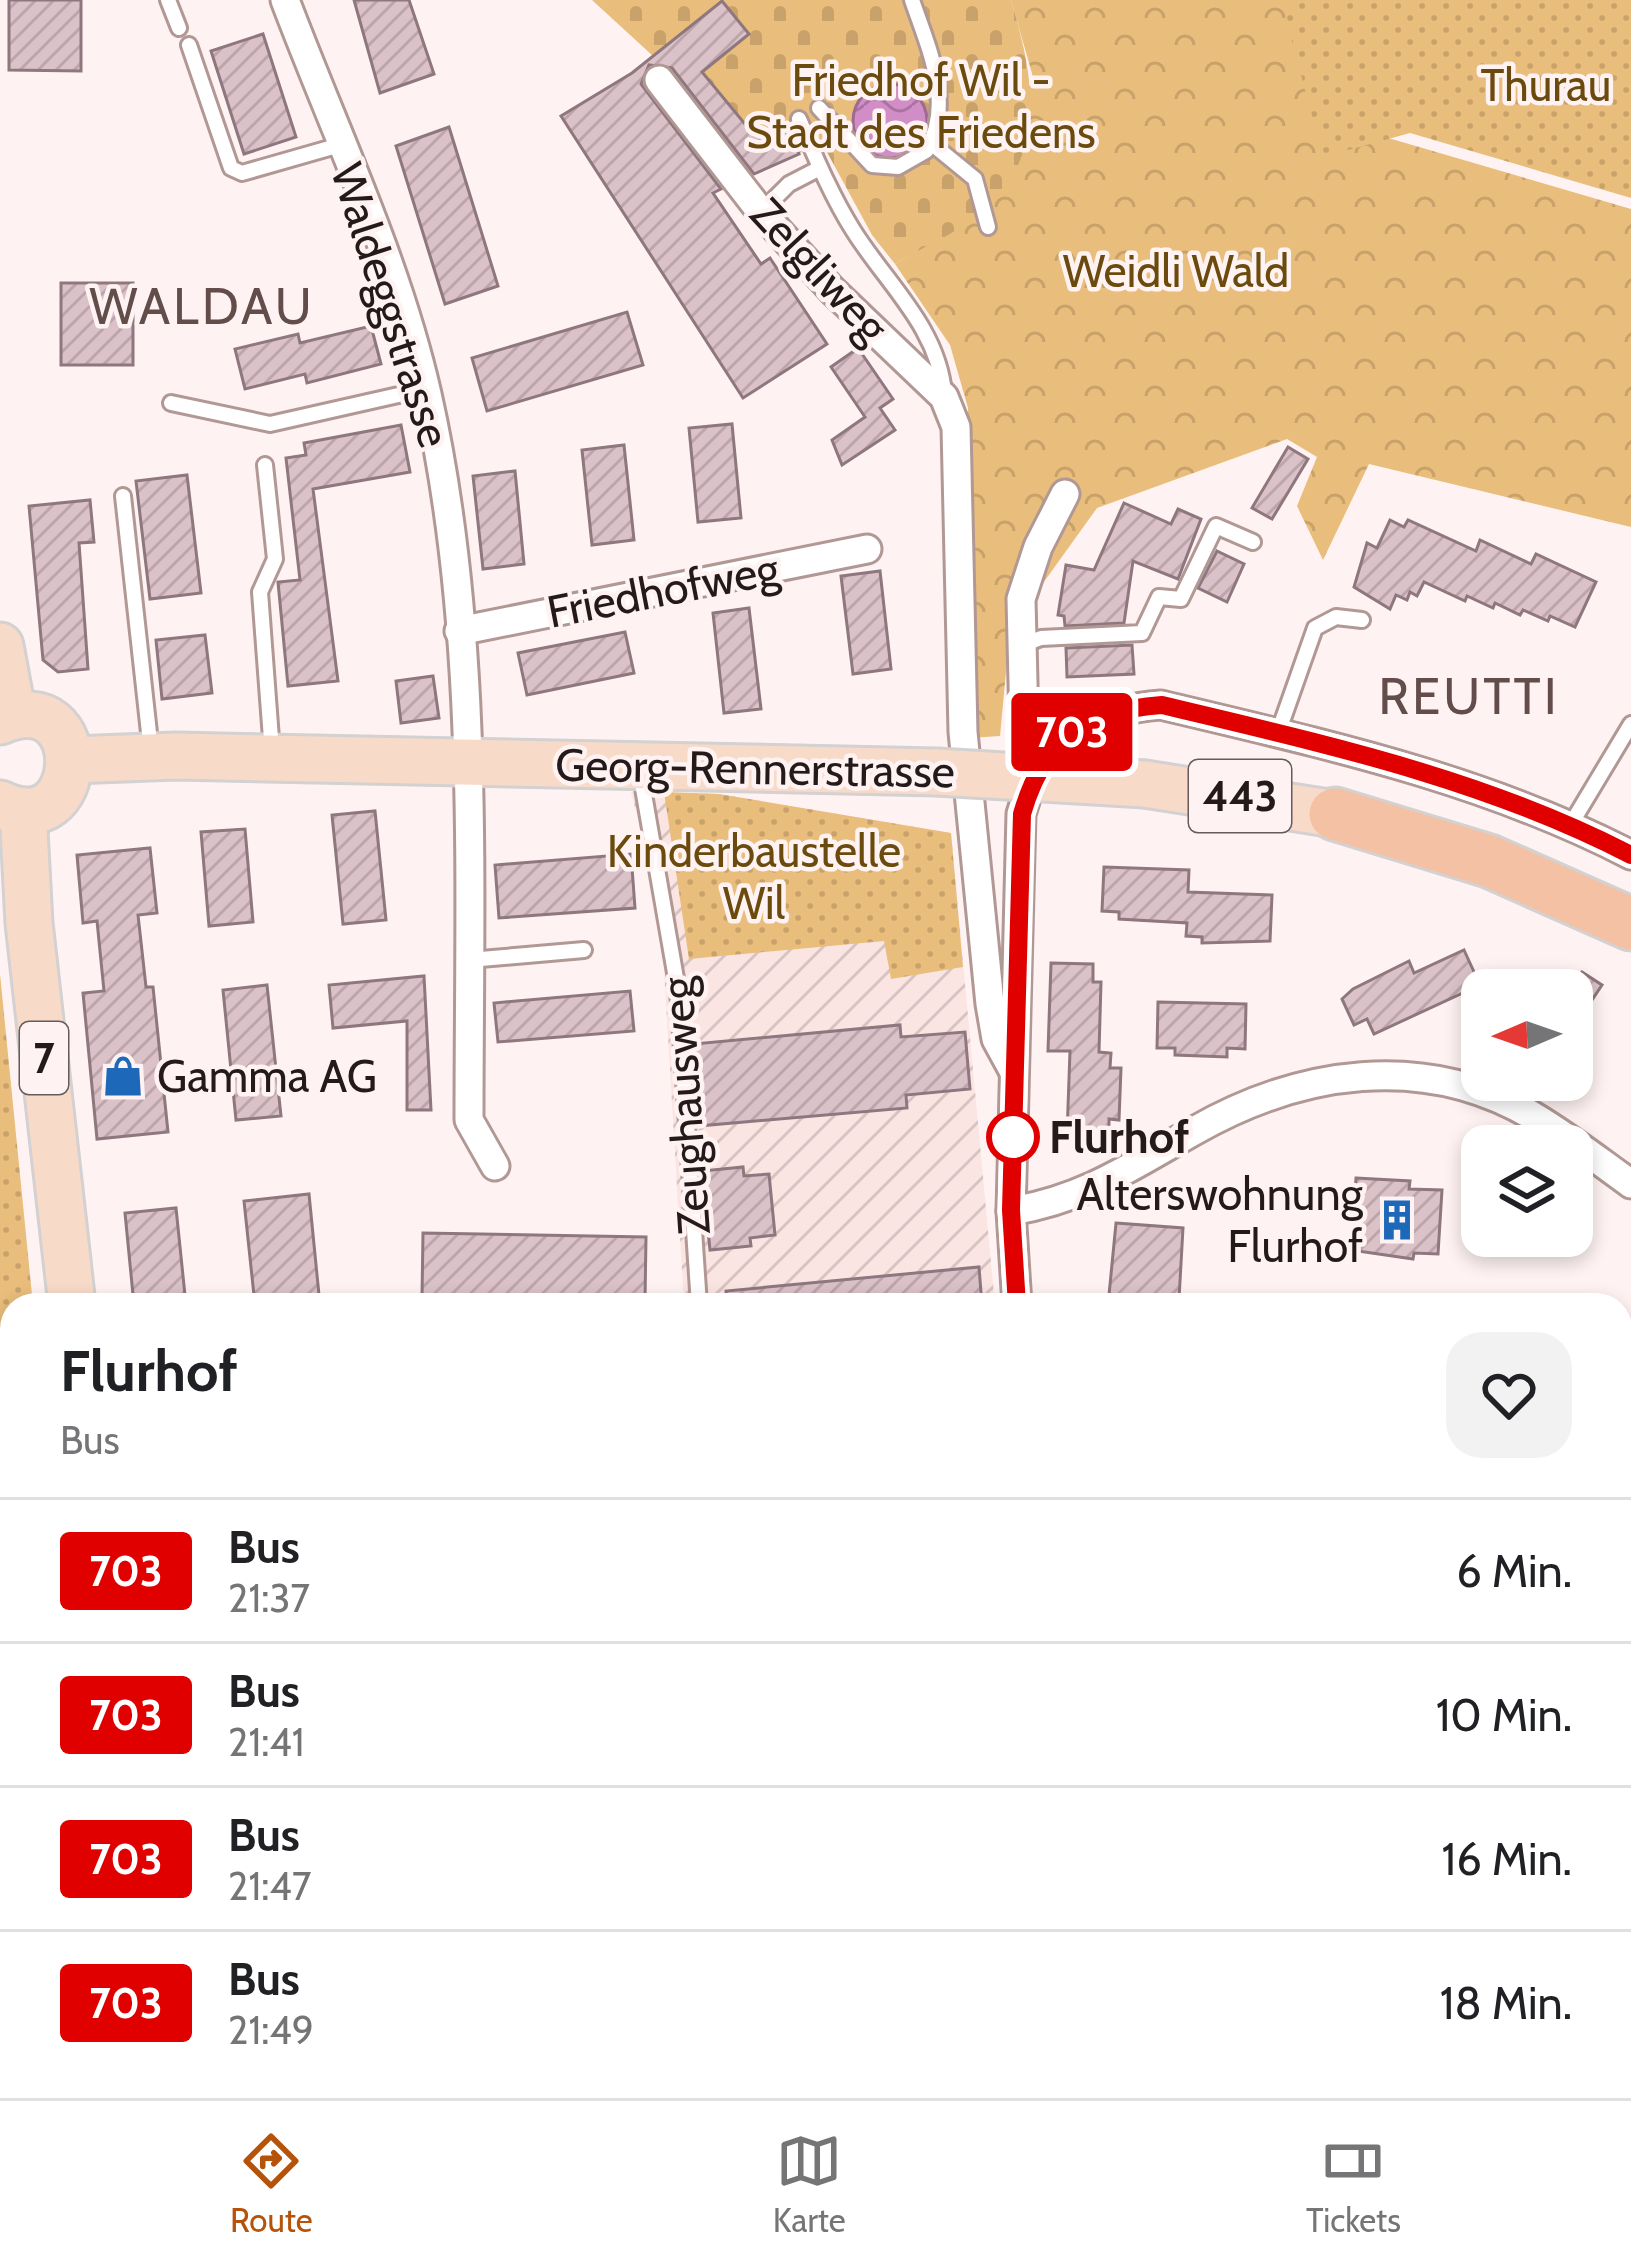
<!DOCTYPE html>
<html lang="de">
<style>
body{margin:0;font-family:Cabin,sans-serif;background:#f2f2f2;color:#202124;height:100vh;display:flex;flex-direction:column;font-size:45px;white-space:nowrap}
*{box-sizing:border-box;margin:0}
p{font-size:39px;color:#757577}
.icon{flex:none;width:66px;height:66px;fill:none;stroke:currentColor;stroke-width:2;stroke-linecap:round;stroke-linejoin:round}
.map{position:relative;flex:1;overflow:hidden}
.details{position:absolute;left:0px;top:1293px;width:1632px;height:807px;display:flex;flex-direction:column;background:#fff;border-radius:36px 36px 0 0;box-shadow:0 6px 18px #0003}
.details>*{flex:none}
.badge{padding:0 24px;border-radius:9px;font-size:42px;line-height:78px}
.needle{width:78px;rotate:268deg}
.tools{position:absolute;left:1461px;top:969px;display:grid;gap:24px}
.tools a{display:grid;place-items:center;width:132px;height:132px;border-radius:24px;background:#fff;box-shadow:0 6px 18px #0003;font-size:60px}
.map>.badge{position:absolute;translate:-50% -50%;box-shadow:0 0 0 6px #fff}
.round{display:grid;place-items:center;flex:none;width:126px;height:126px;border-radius:36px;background:#f2f2f2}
.headline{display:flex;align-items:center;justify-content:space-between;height:204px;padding:0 60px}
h1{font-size:57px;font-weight:800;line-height:90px}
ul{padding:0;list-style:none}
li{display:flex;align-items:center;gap:36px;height:144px;padding:0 60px;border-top:3px solid #e0e0e0}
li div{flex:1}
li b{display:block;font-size:45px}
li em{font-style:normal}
li .badge{min-width:132px;font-weight:700;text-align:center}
.tab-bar{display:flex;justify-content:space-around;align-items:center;height:168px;border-top:3px solid #e0e0e0;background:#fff;font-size:33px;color:#757577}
.tab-bar a{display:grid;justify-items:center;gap:6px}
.tab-bar .active{color:#b45309}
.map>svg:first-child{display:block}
.built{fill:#fbe5e3}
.industrial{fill:url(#industrial-furrows)}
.forest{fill:url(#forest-crowns)}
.cemetery{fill:url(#cemetery-stones)}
.park{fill:url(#park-dots)}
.water{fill:url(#water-waves);stroke:#9d6a92;stroke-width:3}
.building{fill:url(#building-hatch);stroke:#8e777e;stroke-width:3}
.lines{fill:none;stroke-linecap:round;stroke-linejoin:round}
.lane-casing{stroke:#b19895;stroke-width:20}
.street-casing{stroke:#b19895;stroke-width:33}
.primary-casing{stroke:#d3d1d1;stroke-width:51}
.highway-casing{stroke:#d3d1d1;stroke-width:57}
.lane{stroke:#fff;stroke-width:14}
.street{stroke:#fff;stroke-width:27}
.primary{stroke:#f8dac8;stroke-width:45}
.highway{stroke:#f4c1a4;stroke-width:51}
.primary-bridge-casing{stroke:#d3d1d1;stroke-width:51;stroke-linecap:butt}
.primary-bridge{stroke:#f8dac8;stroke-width:45}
.line-casing{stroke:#fff;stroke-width:27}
.line{stroke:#e00000;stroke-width:18}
.stop-dot{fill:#fff;stroke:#e00000;stroke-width:6}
.labels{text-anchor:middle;stroke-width:9;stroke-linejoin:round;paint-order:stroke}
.shield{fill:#fef3f2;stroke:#655b5a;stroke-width:3}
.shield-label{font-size:42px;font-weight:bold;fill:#241a19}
.park-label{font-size:45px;fill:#6b4a0d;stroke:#fef3f2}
.street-label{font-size:45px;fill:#241a19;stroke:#fef3f2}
.poi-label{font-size:45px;fill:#241a19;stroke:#fef3f2;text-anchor:start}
.stop-label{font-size:45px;font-weight:bold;fill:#241a19;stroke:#fef3f2;text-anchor:start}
.quarter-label{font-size:51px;letter-spacing:3px;fill:#634d4b;stroke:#fef3f2}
</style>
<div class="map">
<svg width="1631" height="2098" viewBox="0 0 1631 2098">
<defs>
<pattern id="industrial-furrows" width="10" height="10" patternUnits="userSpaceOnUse" patternTransform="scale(3)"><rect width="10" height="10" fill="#fbe5e3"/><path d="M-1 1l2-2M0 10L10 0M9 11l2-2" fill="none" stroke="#d7c4c2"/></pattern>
<pattern id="forest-crowns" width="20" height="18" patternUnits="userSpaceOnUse" patternTransform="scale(3)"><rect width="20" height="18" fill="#e9bd7b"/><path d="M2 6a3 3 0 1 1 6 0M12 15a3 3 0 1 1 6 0" fill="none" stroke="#c8a26a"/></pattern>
<pattern id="cemetery-stones" width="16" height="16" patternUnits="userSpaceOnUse" patternTransform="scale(3)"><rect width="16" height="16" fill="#e9bd7b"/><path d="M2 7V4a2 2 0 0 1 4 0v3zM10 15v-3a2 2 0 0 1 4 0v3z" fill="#c8a26a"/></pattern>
<pattern id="park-dots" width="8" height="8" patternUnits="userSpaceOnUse" patternTransform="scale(3)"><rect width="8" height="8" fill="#e9bd7b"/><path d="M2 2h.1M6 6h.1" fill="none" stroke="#c8a26a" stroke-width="1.8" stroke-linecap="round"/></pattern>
<pattern id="water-waves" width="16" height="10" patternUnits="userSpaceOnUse" patternTransform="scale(3)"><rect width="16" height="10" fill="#d18dc6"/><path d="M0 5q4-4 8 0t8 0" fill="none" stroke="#a972a0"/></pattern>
<pattern id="building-hatch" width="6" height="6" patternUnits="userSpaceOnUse" patternTransform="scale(3)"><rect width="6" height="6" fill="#dbc2c9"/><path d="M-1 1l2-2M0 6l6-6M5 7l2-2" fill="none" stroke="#bca6ac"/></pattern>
</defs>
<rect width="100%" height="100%" fill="#fef3f2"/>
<!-- built -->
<path class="built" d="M1620,1590L1631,1591V2093L1620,2077Z"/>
<!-- industrial -->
<path class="industrial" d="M631,792L719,794L951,833L995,1305H684L663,953L651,869Z"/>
<!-- forest -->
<path class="forest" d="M1011,0H1283L1378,135L1631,209V527L1369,464L1323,560L1297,506L1317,457L1287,439L1097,508L1010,629L1000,736L969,738L968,408L950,345L895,264L973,216L1033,77Z"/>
<!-- cemetery -->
<path class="cemetery" d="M592,0H1011C1031,68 1047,136 998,198C975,226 925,245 895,264L872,235L822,143L743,179L653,56Z"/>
<!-- park -->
<g class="park">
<path d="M1281,0H1631V198L1410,133L1323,157Z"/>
<path d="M664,792L719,794L951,833L963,967L891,979L884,941L689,959Z"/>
<path d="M0,974L33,1305H12L8,2098H0Z"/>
</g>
<!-- water -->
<circle class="water" cx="890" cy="121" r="37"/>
<!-- building -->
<g class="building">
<path d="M9,0H81V71L9,70Z"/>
<path d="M354,0H409L434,74L380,93Z"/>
<path d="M722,1L749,34L702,72L754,135L785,122L799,154L754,174L672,68L649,65L641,84L721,189L713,193L761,264L770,258L827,344L743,398L561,116L632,73Z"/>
<path d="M263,34L296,137L244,154L211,51Z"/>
<path d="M449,127L498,286L445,304L396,146Z"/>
<rect x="61" y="283" width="72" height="82"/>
<path d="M627,312L643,365L487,411L472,358Z"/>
<path d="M371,326L381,364L307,383L305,374L245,389L235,349L298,334L300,343Z"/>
<path d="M858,348L893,399L880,408L895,430L842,465L832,440L865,417L831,367Z"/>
<path d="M732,424L741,518L698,522L689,428Z"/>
<path d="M401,425L410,472L313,489L338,681L288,686L278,582L300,580L286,458L306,455L304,443Z"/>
<path d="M624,445L634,540L592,545L582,450Z"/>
<path d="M1288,447L1308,459L1272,519L1252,508Z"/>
<path d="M515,471L524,564L483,569L473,476Z"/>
<path d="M187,475L201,593L150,599L136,481Z"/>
<path d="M90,500L94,542L79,543L88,669L58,672L43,660L29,506Z"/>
<path d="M1124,503L1171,524L1178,509L1201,519L1178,579L1133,561L1124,623L1065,626L1064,616L1058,615L1066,565L1094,570Z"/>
<path d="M1390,520L1404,527L1408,520L1476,551L1480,540L1531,564L1536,554L1596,582L1575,627L1550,616L1548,621L1523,610L1520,615L1495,603L1493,608L1467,596L1465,601L1424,582L1417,596L1410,592L1407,600L1396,595L1390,609L1354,587L1367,543L1377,548Z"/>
<path d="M1217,551L1244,564L1227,602L1198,588Z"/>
<path d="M880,571L891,669L853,674L841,576Z"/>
<path d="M749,608L761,709L724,713L713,613Z"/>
<path d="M625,632L634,673L527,695L518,653Z"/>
<path d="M205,635L212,693L162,699L156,640Z"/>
<path d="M1132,645L1134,674L1067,677L1066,648Z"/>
<path d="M433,676L439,718L401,723L396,681Z"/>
<path d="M375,811L386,920L343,924L332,815Z"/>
<path d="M245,829L253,922L209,926L201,832Z"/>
<path d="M150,848L157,913L138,915L146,987H153L168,1132L97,1139L83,993L104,991L97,921L83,923L77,855Z"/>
<path d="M631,854L635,908L499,918L495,865Z"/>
<path d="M1104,867L1189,870L1188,892L1272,895L1270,941L1202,943V937L1186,936L1187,923L1119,919V912L1102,911Z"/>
<path d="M1464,950L1480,985L1374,1034L1367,1019L1354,1025L1342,999L1353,989L1409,961L1414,973Z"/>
<path d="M1051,963L1093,964V982H1101L1099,1052L1111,1053L1110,1068H1121L1119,1120L1109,1119V1137L1067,1135L1070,1051H1048Z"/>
<path d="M1582,972L1602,985L1572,1030V988Z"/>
<path d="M424,976L431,1110H407V1021L333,1028L329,985Z"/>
<path d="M267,985L281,1116L236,1120L223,990Z"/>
<path d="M630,991L634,1031L498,1042L494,1003Z"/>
<path d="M1158,1002L1246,1004L1245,1049L1227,1048V1057L1175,1055V1048H1157Z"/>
<path d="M900,1025L901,1037L965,1032L970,1089L906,1095L907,1108L698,1126L693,1044Z"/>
<path d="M743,1167L744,1176L769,1174L775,1235L750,1238L751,1246L710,1250L702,1171Z"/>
<path d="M1356,1178L1410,1181L1409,1189L1442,1190L1438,1254L1414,1253L1413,1259L1351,1250Z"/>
<path d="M309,1194L320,1305H255L244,1201Z"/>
<path d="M176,1208L186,1305H134L125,1213Z"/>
<path d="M1116,1223L1183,1228L1179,1299L1109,1295Z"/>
<path d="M423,1233L646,1237L645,1301L422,1297Z"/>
<path d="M979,1267L982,1305H727L726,1291Z"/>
</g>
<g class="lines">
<!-- lane casing -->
<g class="lane-casing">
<g id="lane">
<path d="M168,0L179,28"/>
<path d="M189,45L231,168L242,173L340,145"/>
<path d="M819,108L872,165L898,167L926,151C955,104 928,47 912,0"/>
<path d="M799,119C815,156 831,195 853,230C886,283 938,327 944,393"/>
<path d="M931,143L975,179L988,227"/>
<path d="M761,212L789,184L820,168"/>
<path d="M171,403L270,424L425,389"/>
<path d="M265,465L275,559L260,592L272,752"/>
<path d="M123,496L151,751"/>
<path d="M1019,646L1041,638L1142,633L1159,597L1181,599L1216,526L1253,542"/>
<path d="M1278,733L1315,628L1336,617L1362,620"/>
<path d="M640,771L678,990L699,1305"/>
<path d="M1571,824L1631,724"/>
<path d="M469,960L584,950"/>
</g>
</g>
<!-- street casing -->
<g class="street-casing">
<g id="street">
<path d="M285,0C334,130 396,258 427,394C480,630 469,879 469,1120L495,1166"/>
<path d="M659,80L761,212L832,290L944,397L956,427L963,732L990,1004L996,1039L1014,1072"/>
<path d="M459,631L867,549"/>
<path d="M1034,772C1070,727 1105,709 1161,705C1323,744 1482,778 1631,855"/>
<path d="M1011,1211C1083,1200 1132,1166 1194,1131C1299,1071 1423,1051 1533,1116C1567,1136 1599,1161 1631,1184"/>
<path d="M1017,1305L1011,1211L1021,814L1034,772L1024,725L1021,599L1038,547L1065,494"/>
<path d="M1025,2098L1026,2088"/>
<path d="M1256,2098V2088"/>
</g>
</g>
<!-- primary casing -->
<g class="primary-casing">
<g id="primary">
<path d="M0,646L13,716"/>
<path d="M0,721C95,681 88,847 0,804"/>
<path d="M72,760L176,756L937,772"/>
<path d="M1145,784L1335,814"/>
<path d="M23,811L29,923L72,1305"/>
<path d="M54,2098L55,2088"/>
</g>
</g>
<!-- highway casing -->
<g class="highway-casing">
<path id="highway" d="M1335,814L1489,861L1631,924"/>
</g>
<!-- lane -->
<use href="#lane" class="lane"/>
<!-- street -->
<use href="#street" class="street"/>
<!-- primary -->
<use href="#primary" class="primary"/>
<!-- highway -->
<use href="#highway" class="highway"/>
<!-- primary-bridge casing -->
<g class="primary-bridge-casing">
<path id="primary-bridge" d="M937,772L1145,784"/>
</g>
<!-- primary-bridge -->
<use href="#primary-bridge" class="primary-bridge"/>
</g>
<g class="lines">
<!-- line casing -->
<g class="line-casing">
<path id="line" d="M1017,1305L1011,1210L1022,814C1044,738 1083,711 1162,705C1324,744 1482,778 1631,855"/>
</g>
<!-- line -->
<use href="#line" class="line"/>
</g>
<!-- icons -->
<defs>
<g id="shop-bare" transform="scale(3.24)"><path d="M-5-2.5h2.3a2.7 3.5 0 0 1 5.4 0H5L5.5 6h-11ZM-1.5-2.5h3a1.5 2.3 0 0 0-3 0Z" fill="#1d68b8" stroke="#fef3f2" stroke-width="2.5" paint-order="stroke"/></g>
<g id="building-bare" transform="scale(3.24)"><path d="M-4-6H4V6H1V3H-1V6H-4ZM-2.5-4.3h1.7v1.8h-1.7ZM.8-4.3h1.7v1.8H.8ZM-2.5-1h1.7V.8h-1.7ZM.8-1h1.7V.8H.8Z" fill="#1d68b8" stroke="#fef3f2" stroke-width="2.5" paint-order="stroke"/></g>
</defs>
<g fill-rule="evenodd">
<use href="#shop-bare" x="123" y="1076"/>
<use href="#building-bare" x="1397" y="1220"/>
</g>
<!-- markers -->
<circle class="stop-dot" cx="1013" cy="1137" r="24"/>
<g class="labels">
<!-- shield labels -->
<g class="shield">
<rect x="1189" y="760" width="102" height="72" rx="9"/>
<rect x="20" y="1022" width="48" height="72" rx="9"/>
</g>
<g class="shield-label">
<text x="1240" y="811">443</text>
<text x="44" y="1073">7</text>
</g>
<!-- park labels -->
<g class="park-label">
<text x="921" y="96">Friedhof Wil -<tspan x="921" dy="52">Stadt des Friedens</tspan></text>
<text x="1546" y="101">Thurau</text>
<text x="1176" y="287">Weidli Wald</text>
<text x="754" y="867">Kinderbaustelle<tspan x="754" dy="52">Wil</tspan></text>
</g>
<!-- street labels -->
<g class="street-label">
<text transform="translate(820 270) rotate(47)" y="16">Zelgliweg</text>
<text transform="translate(391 305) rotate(72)" y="16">Waldeggstrasse</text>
<text transform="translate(663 590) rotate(-11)" y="16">Friedhofweg</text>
<text transform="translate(755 768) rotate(1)" y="16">Georg-Rennerstrasse</text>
<text transform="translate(685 1106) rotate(-94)" y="16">Zeughausweg</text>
</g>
<!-- poi labels -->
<g class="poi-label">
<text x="157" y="1092">Gamma AG</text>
<text x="1363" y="1210" text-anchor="end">Alterswohnung<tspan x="1363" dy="52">Flurhof</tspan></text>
</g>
<!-- stop labels -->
<g class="stop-label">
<text x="1049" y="1153">Flurhof</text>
</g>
<!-- quarter labels -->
<g class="quarter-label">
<text x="202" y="324">WALDAU</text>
<text x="1469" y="714">REUTTI</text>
</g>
</g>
</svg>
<div class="tools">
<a><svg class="needle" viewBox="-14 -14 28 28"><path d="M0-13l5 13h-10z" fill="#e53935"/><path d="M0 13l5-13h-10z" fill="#757577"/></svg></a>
<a><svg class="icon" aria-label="layers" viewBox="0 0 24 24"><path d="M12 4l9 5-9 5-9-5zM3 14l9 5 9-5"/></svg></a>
</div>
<b class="badge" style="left:1072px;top:732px;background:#e00000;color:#fff">703</b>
<section class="details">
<div class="headline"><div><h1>Flurhof</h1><p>Bus</p></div><a class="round"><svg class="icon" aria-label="heart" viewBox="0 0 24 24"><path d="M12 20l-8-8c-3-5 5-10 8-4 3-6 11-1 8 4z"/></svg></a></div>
<ul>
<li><span class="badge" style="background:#e00000;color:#fff">703</span><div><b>Bus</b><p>21:37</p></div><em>6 Min.</em></li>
<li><span class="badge" style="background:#e00000;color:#fff">703</span><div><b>Bus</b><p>21:41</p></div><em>10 Min.</em></li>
<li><span class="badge" style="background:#e00000;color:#fff">703</span><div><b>Bus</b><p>21:47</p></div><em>16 Min.</em></li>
<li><span class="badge" style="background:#e00000;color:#fff">703</span><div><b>Bus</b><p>21:49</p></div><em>18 Min.</em></li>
</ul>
</section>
</div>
<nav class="tab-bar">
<a class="active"><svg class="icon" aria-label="directions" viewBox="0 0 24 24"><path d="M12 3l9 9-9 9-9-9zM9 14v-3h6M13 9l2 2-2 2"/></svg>Route</a>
<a><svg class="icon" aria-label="map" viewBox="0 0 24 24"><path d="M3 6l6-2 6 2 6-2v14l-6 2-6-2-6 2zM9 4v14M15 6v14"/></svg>Karte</a>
<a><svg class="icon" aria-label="tickets" viewBox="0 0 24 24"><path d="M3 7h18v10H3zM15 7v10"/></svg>Tickets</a>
</nav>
